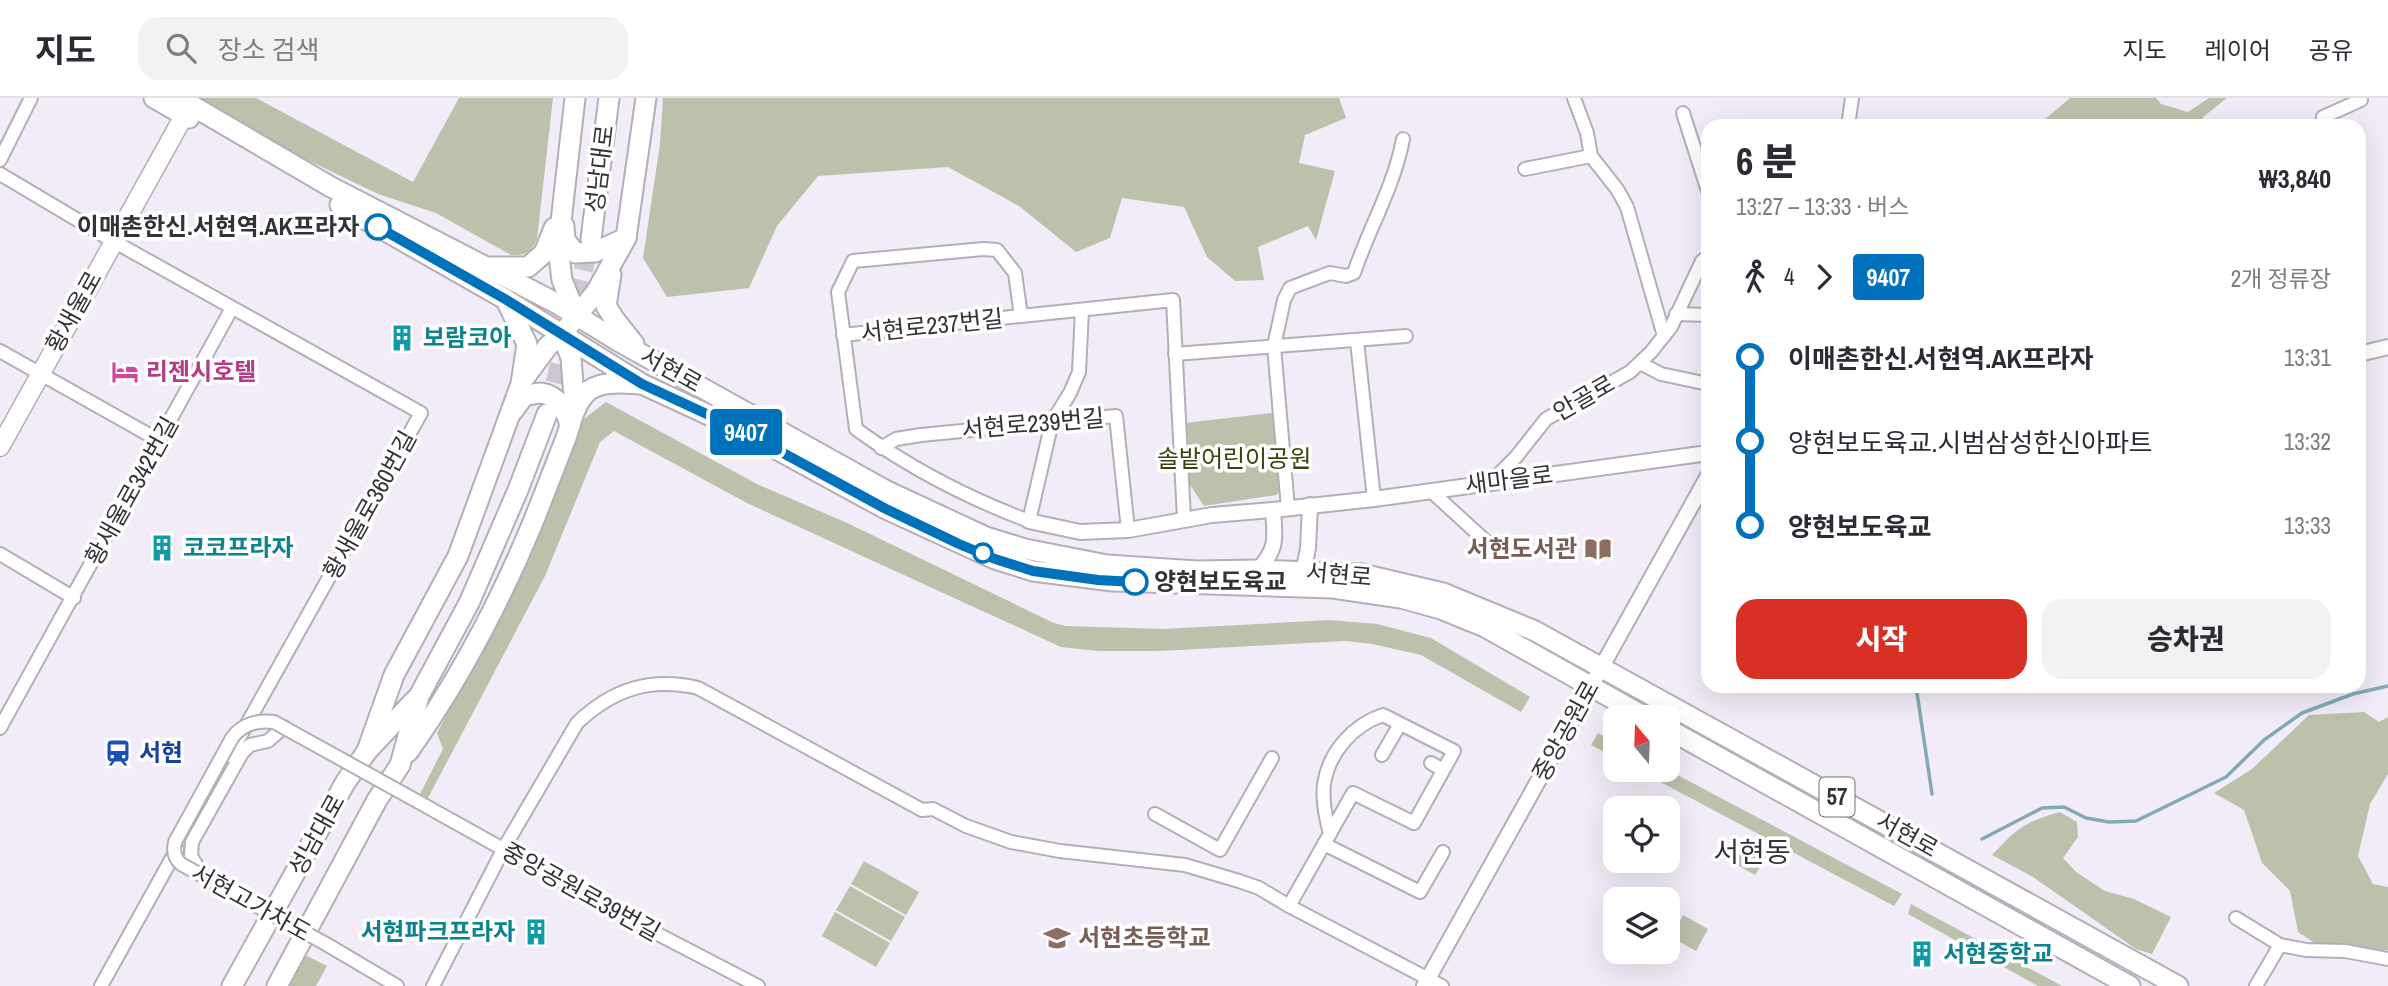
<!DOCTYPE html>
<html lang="ko">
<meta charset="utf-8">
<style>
body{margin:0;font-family:"Archivo Narrow","Noto Sans KR",sans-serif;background:#f2f2f3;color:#2b2b33;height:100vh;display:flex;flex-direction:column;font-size:26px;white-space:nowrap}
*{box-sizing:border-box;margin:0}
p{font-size:23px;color:#7c7c81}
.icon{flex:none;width:38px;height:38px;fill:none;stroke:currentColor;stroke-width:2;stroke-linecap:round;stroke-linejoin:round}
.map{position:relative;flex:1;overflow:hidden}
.details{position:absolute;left:1701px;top:21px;width:665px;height:574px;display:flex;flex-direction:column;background:#fff;border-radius:21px;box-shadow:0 7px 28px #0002}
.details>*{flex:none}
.badge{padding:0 14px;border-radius:5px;font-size:24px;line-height:46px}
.needle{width:46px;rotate:341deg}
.controls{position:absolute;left:1603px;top:607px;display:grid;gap:14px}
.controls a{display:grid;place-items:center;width:77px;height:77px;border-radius:14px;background:#fff;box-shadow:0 7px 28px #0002;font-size:35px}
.map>.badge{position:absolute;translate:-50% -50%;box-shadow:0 0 0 4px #fff}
.legs{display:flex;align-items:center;gap:10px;height:77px;padding:0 35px;font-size:23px}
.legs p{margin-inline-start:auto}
.headline{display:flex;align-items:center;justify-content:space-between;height:119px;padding:0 35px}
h1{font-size:38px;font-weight:800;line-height:52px}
.cta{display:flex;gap:14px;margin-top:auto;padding:14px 35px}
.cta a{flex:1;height:80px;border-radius:21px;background:#d93025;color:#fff;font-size:28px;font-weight:800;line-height:80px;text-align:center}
.cta a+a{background:#f2f2f3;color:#2b2b33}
ul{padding:0 35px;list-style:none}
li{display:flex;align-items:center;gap:24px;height:84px;font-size:26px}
li i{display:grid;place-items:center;width:10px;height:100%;margin:0 9px;background:currentColor}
li i::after{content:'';width:18px;height:18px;margin:-9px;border:5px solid;border-radius:50%;background:#fff}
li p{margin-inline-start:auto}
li:first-child i{background:linear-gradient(#0000 50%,currentColor 0)}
li:last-child i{background:linear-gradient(currentColor 50%,#0000 0)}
header{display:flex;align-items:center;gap:42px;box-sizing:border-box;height:98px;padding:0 35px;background:#fff;border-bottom:2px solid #e1e1e2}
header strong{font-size:33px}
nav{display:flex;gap:38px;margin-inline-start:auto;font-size:24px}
.search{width:490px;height:63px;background:#f2f2f3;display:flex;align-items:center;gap:18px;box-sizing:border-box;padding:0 24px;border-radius:21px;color:#7c7c81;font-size:26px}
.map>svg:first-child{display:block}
.green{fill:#bcc1ac}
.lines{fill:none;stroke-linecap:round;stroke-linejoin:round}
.stream{stroke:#82aab5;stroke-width:3.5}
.primary-tunnel{stroke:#ccc7d1;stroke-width:19;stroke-dasharray:19 10;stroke-linecap:butt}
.minor-casing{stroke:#b3aeb9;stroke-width:16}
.tertiary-casing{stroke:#b3aeb9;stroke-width:18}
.secondary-casing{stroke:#b3aeb9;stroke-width:21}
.primary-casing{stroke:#b3aeb9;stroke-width:23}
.minor{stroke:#fff;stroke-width:12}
.tertiary{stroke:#fff;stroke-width:14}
.secondary{stroke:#fff;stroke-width:18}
.primary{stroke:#fff;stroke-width:19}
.minor-bridge-casing{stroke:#b3aeb9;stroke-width:16;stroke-linecap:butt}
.minor-bridge{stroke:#fff;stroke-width:12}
.line-1-casing{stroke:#fff;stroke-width:16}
.line-1{stroke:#0072bc;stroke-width:10}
.stop-1-dot{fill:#fff;stroke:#0072bc;stroke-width:3.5}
.labels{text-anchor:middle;stroke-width:7;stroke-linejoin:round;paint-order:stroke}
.shield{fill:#fff;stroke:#717073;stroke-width:2}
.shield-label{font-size:23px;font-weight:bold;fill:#343237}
.street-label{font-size:24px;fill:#343237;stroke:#fff}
.stop-label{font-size:24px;font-weight:bold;fill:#343237;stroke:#fff;text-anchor:end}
.culture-label{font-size:24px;font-weight:bold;fill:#0d838f;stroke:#fff;text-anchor:start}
.hotel-label{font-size:24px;font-weight:bold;fill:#b23c85;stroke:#fff;text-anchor:start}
.park-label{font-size:24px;fill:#38420c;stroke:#fff}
.education-label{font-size:24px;font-weight:bold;fill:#785e54;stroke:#fff;text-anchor:end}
.transit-label{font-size:24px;font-weight:bold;fill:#164399;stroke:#fff;text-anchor:start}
.quarter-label{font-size:28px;fill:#343237;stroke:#fff}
</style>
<header>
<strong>지도</strong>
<div class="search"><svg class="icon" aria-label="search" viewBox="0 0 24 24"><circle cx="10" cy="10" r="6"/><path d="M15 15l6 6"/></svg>장소 검색</div>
<nav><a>지도</a><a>레이어</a><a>공유</a></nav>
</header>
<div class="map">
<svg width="2388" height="888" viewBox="0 0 2388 888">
<rect width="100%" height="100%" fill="#f2ecf8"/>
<!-- green -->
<g class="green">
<path d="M196,0H256L413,84L459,0H553L537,141C532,154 525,158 511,157L436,115L378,96L293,55Z"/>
<path d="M663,0H1339L1346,20L1305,37L1299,65L1335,73L1316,142L1308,128L1258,149L1264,182L1235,183L1207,159L1184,109L1122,100L1110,140L1076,154L1019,108L948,69L818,78L777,128L749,190L667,199L643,160L660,46Z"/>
<path d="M2070,0H2156L2161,6L2188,14L2209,0H2227L2203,19L2201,28H2045L2043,23Z"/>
<path d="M606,304L757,386L845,424L1054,525L1066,528L1163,531L1330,522L1377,526L1431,540L1530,599L1521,614L1421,557L1372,546L1346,543L1159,553H1097L1061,549L747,405L614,333L600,344L545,478L428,700L420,696L443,651L437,635L527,463L556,393L581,323Z"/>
<path d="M1273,315L1283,391L1276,397L1204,408L1190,387L1184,325Z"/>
<path d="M2364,614L2379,624L2388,619V676L2370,706L2358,758L2373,786L2388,789V852L2324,851L2298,834L2290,793L2262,765L2244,712L2214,695L2252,671L2309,617Z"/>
<path d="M1598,635L1615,644V660L1591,647Z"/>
<path d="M1638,672H1668L1902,796L1894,808Z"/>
<path d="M2060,714L2077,724L2078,739L2063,760L2076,774L2105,793L2134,801L2171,819L2152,856L2136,851L2033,779L1992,757C2019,729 2022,725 2060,714Z"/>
<path d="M1746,741L1769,754L1755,777L1732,764Z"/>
<path d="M864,763L919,794L906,817L851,786Z"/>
<path d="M850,788L905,819L891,843L836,812Z"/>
<path d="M1911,806L2062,888H2038L1908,816Z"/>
<path d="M835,814L890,845L876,869L822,838Z"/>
<path d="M1683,817L1708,831L1696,853L1671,839Z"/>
<path d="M301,855L327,868L316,888H283Z"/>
</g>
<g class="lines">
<!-- stream -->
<g class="stream">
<path d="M1916,588L1932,696"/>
<path d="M1982,741L2042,710L2064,709L2086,720L2109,724L2136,723L2226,679L2264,642L2302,615L2353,596L2388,588"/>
</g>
<!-- primary-tunnel -->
<path class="primary-tunnel" d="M548,313L591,141"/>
<!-- minor casing -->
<g class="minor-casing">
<g id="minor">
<path d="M1574,0L1587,35L1591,58L1617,91L1627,109L1664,238"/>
<path d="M1683,15L1708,93"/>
<path d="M1848,28L1852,0"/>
<path d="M2323,28V19L2361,2"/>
<path d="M0,62L31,0"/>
<path d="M1525,71L1591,58"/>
<path d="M0,76L113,143L421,315L229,658"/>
<path d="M1082,212L1079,274L1070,295L1052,324L1029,423C965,399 911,371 856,331L838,194L853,163L983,151L997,152L1015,175L1021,218L1173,202L1184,421"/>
<path d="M1676,216L1708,217"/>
<path d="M843,237L1021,218"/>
<path d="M1357,243L1374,401"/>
<path d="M0,253L160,343"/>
<path d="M1175,256L1406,238"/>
<path d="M1640,265L1661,276L1708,286"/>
<path d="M881,350L896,341L921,337L1116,318L1128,432"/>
<path d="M1491,384L1516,359L1546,321L1630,274L1651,254L1671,229L1702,163L1708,159"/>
<path d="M1431,393L1491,448"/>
<path d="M1288,410L1274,248L1284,202L1290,190L1319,179L1330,175L1346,178L1354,175C1369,130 1394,89 1403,41"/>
<path d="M0,456L74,500"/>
<path d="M0,630L232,210"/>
<path d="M1382,657L1400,626"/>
<path d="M1431,665L1443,672"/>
<path d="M406,697L625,819L758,888"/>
<path d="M1155,716L1220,752L1272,660"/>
<path d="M1324,746L1420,794L1443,754"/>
<path d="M203,778L191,758L192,744L242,655L250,647L268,643L284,629"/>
<path d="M1289,808L1353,695L1414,725L1454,653L1383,617C1353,627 1329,654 1324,686C1322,703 1326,720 1330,736"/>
<path d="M2236,820L2280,847"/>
<path d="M326,846L397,888"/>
<path d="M101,888L177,751"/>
<path d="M433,888L504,750L577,625C613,591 650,579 698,590L922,712L933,711L966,728L1011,744L1060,753L1185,767L1239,783L1259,790L1289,808L1442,888"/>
<path d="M2256,888L2280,847L2306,852L2345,853L2388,861"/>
</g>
</g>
<!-- tertiary casing -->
<g class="tertiary-casing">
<g id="tertiary">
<path d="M2359,256L2388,249"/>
<path d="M1029,423L1080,434L1128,432L1212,417L1273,412L1374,401L1708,355"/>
<path d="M1258,472C1278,450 1275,440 1273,412"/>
<path d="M1302,481L1308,450L1310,407"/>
<path d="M1424,888L1708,378"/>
</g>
</g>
<!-- secondary casing -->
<g class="secondary-casing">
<path id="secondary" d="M0,349L190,7"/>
</g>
<!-- primary casing -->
<g class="primary-casing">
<g id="primary">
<path d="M154,0L189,20"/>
<path d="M179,0L331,89L556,205L618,243L887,393L986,439L1025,451L1107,467L1197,473L1258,472L1362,476L1443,495L1535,533L2178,888"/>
<path d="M575,0L558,150L562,182L576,217"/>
<path d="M340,107L505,201L642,286L741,332L884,410L995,461L1033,473L1113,483L1333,490L1401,500L1441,511L1485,529L1647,620"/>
<path d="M564,128L565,142L575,155L595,154L626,140"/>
<path d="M591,141L609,0"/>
<path d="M491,169H528L544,155L554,130"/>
<path d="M611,177L606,208L615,222L634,246"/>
<path d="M562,236L571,260L575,312"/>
<path d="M525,279L548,248L562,236L596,194L626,140L646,0"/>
<path d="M513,313L524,298C529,297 536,295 541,295C558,297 567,314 570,328"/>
<path d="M1668,631L2130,888"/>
<path d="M367,653L394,577L458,458L521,286L527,246L506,202"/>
<path d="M408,654C457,585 498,508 531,429C543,400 554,370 566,340C571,325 574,308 585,296C598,282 623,285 641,286"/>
<path d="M232,888L345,685L367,653L416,601"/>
<path d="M277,888L377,702L400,667L419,598L469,505L518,392L547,316"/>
</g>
</g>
<!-- minor -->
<use href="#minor" class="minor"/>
<!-- tertiary -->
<use href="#tertiary" class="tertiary"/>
<!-- secondary -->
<use href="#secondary" class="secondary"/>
<!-- primary -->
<use href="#primary" class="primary"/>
<!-- minor-bridge casing -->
<g class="minor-bridge-casing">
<path id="minor-bridge" d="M326,846L181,766C174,760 173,753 175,744L232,640C242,626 258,622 274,624L406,697"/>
</g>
<!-- minor-bridge -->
<use href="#minor-bridge" class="minor-bridge"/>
</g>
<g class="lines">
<!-- line-1 casing -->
<g class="line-1-casing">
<path id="line-1" d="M378,129L505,201L642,286L741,332L884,410L959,446L995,461L1033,473L1098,482L1135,484"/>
</g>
<!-- line-1 -->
<use href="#line-1" class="line-1"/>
</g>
<!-- icons -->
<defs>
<g id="building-bare" transform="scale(2.1)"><path d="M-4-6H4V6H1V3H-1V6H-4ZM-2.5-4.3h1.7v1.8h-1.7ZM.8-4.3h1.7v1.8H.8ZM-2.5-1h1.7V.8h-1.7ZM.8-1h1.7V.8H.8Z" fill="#0f9aa8" stroke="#fff" stroke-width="2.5" paint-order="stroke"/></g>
<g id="hotel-bare" transform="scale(2.1)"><path d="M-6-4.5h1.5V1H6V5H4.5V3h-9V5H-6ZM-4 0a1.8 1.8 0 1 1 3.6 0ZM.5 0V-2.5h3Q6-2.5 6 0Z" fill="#d1479c" stroke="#fff" stroke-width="2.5" paint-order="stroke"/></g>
<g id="library-bare" transform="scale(2.1)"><path d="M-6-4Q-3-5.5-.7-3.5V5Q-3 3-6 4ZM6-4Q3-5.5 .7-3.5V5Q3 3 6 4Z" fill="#8d6e63" stroke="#fff" stroke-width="2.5" paint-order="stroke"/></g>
<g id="station-bare" transform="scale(2.1)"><path d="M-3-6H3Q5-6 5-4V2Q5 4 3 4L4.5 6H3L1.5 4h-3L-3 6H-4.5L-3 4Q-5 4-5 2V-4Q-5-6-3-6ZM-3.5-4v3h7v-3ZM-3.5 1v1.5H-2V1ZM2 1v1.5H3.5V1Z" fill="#1a4fb4" stroke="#fff" stroke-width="2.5" paint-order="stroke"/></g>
<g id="school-bare" transform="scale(2.1)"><path d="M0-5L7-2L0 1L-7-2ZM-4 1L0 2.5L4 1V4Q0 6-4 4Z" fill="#8d6e63" stroke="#fff" stroke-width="2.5" paint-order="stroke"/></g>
</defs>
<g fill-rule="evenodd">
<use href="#building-bare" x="402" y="240"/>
<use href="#hotel-bare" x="125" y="274"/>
<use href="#building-bare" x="162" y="450"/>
<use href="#library-bare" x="1598" y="451"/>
<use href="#station-bare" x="118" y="655"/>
<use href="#building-bare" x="536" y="834"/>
<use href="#school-bare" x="1057" y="840"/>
<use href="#building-bare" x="1922" y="856"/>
</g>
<!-- markers -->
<g class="stop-1-dot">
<circle cx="378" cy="129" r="12"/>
<circle cx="983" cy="455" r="9"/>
<circle cx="1135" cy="484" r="12"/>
</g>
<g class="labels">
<!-- shield labels -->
<rect class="shield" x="1819.5" y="679.5" width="35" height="39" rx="5"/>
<g class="shield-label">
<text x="1837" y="707">57</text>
</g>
<!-- street labels -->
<g class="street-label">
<text transform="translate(600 71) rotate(-83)" y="8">성남대로</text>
<text transform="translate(74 214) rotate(-61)" y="8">황새울로</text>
<text transform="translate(932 228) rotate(-6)" y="8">서현로237번길</text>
<text transform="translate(671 272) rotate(29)" y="8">서현로</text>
<text transform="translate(1584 300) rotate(-30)" y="8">안골로</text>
<text transform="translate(1033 326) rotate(-5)" y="8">서현로239번길</text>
<text transform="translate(1509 382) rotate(-7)" y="8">새마을로</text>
<text transform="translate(132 393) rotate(-61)" y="8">황새울로342번길</text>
<text transform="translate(370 407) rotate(-61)" y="8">황새울로360번길</text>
<text transform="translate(1339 477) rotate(5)" y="8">서현로</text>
<text transform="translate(1566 633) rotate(-61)" y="8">중앙공원로</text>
<text transform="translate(317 737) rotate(-61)" y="8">성남대로</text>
<text transform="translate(1907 737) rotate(29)" y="8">서현로</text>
<text transform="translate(581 794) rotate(29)" y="8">중앙공원로39번길</text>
<text transform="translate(251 805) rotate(29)" y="8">서현고가차도</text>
</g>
<!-- stop labels -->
<g class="stop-label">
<text x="359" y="137">이매촌한신.서현역.AK프라자</text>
<text x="1154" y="492" text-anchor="start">양현보도육교</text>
</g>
<!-- culture labels -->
<g class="culture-label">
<text x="423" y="248">보람코아</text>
<text x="183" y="458">코코프라자</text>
<text x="515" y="842" text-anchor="end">서현파크프라자</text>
<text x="1943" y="864">서현중학교</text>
</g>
<!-- hotel labels -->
<g class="hotel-label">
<text x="146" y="282">리젠시호텔</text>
</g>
<!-- park labels -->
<g class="park-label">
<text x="1234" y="369">솔밭어린이공원</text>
</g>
<!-- education labels -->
<g class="education-label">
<text x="1577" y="459">서현도서관</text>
<text x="1078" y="848" text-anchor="start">서현초등학교</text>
</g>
<!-- transit labels -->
<g class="transit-label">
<text x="139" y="663">서현</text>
</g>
<!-- quarter labels -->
<g class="quarter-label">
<text x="1752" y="764">서현동</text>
</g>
</g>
</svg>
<div class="controls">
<a><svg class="needle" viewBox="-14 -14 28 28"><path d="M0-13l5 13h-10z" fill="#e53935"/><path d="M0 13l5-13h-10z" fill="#7c7c81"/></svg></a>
<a><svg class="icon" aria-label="locate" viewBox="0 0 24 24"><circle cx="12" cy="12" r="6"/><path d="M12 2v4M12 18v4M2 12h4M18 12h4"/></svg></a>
<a><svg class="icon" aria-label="layers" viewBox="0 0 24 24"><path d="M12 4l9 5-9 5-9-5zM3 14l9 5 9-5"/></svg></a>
</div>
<b class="badge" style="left:746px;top:334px;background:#0072bc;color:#fff">9407</b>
<section class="details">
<div class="headline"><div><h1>6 분</h1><p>13:27 – 13:33 · 버스</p></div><b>₩3,840</b></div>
<div class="legs"><svg class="icon" aria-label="walk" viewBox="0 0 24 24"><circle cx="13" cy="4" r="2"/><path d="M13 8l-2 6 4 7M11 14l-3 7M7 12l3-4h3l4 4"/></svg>4<svg class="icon" aria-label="forward" viewBox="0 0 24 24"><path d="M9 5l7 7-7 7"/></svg><b class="badge" style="background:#0072bc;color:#fff">9407</b><p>2개 정류장</p></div>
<ul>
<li><i style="color:#0072bc"></i><b>이매촌한신.서현역.AK프라자</b><p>13:31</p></li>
<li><i style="color:#0072bc"></i><span>양현보도육교.시범삼성한신아파트</span><p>13:32</p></li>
<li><i style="color:#0072bc"></i><b>양현보도육교</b><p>13:33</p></li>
</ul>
<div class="cta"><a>시작</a><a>승차권</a></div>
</section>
</div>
